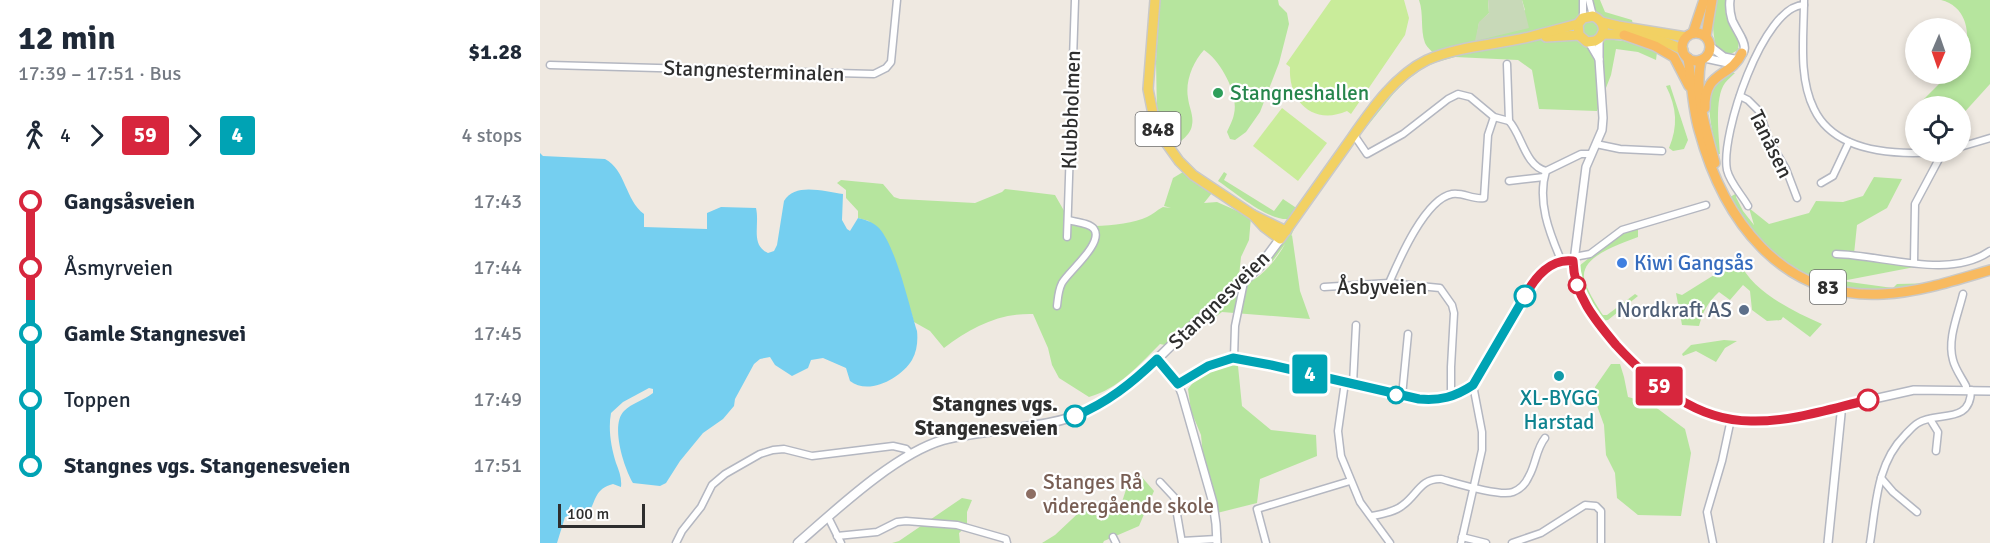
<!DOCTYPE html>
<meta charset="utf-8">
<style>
body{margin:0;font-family:Signika,sans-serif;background:#f6f6f7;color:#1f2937;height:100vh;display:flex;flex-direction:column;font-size:22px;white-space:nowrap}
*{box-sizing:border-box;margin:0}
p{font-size:20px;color:#747a83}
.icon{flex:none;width:33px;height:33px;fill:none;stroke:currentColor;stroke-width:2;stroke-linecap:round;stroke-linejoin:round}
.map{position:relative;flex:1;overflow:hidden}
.drawer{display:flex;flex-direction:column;background:#fff;width:540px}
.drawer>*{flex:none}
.badge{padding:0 12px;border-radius:4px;font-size:21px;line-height:39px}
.needle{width:39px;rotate:182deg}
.fabs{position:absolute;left:1365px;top:18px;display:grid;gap:12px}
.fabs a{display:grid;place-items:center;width:66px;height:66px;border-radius:50%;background:#fff;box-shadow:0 3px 9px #0003;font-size:30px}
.scale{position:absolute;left:18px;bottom:15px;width:87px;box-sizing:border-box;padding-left:6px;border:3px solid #2e2e2e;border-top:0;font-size:16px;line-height:21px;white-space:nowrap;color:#2e2e2e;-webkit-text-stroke:4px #fff;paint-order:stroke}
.map>.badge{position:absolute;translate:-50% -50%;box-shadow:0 0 0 3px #fff}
.legs{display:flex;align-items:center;gap:9px;height:66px;padding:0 18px;font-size:20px}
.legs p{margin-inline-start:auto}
.head{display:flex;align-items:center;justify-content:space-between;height:102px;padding:0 18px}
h1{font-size:33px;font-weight:700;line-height:45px}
ul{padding:0 18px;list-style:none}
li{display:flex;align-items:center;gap:21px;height:66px;font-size:22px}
li i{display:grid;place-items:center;width:9px;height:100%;margin:0 8px;background:currentColor}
li i::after{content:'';width:15px;height:15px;margin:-8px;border:4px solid;border-radius:50%;background:#fff}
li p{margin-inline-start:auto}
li:first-child i{background:linear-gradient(#0000 50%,currentColor 0)}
li:last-child i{background:linear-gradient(currentColor 50%,#0000 0)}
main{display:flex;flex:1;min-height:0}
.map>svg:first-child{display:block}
.green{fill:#b6e59e}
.cemetery{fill:#c8d9b8}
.pitch{fill:#c9ec9a}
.water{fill:#75cff0}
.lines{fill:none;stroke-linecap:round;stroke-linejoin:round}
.minor-casing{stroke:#b4b7c1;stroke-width:9}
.tertiary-casing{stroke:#b4b7c1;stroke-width:10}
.secondary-casing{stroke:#b4b7c1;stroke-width:11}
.primary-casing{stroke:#c9c9c9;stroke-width:12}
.trunk-casing{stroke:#c9c9c9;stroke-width:12}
.minor{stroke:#fff;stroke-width:6}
.tertiary{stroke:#fff;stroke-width:7}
.secondary{stroke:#fff;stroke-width:8}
.primary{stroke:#f2d163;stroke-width:9}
.trunk{stroke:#f8ba60;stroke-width:9}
.line-1-casing{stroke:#fff;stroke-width:14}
.line-2-casing{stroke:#fff;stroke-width:14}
.line-1{stroke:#d7263d;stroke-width:9}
.line-2{stroke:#00a3b4;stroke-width:9}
.leisure-dot{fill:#2e9e5b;stroke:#fff;stroke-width:2}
.shop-dot{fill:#3f7fe0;stroke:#fff;stroke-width:2}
.stop-1-dot{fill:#fff;stroke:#d7263d;stroke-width:3}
.stop-2-dot{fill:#fff;stroke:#00a3b4;stroke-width:3}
.service-dot{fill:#5c6f8a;stroke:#fff;stroke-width:2}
.culture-dot{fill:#0f9aa8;stroke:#fff;stroke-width:2}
.education-dot{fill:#8d6e63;stroke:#fff;stroke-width:2}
.labels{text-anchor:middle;stroke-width:4.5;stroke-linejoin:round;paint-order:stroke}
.shield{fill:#fff;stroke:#6d6d6d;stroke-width:1.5}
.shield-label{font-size:20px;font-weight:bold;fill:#2e2e2e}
.street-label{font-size:21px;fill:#2e2e2e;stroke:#fff}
.leisure-label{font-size:21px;fill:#27864d;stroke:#fff;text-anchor:start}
.shop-label{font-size:21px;fill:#366cbe;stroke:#fff;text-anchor:start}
.service-label{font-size:21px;fill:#4e5e75;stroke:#fff;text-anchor:end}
.culture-label{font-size:21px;fill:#0d838f;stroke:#fff}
.stop-label{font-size:21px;font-weight:bold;fill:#2e2e2e;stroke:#fff;text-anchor:end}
.education-label{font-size:21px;fill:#785e54;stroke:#fff;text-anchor:start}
</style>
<main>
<section class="drawer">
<div class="head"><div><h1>12 min</h1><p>17:39 – 17:51 · Bus</p></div><b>$1.28</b></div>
<div class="legs"><svg class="icon" aria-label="walk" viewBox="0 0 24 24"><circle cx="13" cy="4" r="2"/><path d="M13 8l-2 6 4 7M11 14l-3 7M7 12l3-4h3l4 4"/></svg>4<svg class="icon" aria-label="forward" viewBox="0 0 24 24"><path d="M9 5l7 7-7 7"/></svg><b class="badge" style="background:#d7263d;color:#fff">59</b><svg class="icon" aria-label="forward" viewBox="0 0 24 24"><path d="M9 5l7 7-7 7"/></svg><b class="badge" style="background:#00a3b4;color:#fff">4</b><p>4 stops</p></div>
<ul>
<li><i style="color:#d7263d"></i><b>Gangsåsveien</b><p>17:43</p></li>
<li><i style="color:#d7263d"></i><span>Åsmyrveien</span><p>17:44</p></li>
<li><i style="color:#00a3b4"></i><b>Gamle Stangnesvei</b><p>17:45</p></li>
<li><i style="color:#00a3b4"></i><span>Toppen</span><p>17:49</p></li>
<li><i style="color:#00a3b4"></i><b>Stangnes vgs. Stangenesveien</b><p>17:51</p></li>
</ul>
</section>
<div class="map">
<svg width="1450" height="543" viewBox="0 0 1450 543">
<rect width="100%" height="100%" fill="#efe9e1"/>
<!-- green -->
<g class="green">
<path d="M620,0H738L739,5L747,13L749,24L739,63L720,112L706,132L695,140L690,139L687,132C689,127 693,120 694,114C699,94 680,60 664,50C653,62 645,81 648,98C649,107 654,116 652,125C651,135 638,144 630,148L617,115L616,61Z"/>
<path d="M879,0H948L949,13L939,23L936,41L985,10L982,0H1060L1065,12L1092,20L1093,25L1068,19L1074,40C1089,41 1104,45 1117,52L1116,60L1098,52L1076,49L1071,75L1057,111L999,109L992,70L978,60L915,57L897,62L885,67L867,80L854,93L820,135C823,127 829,121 834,115C854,89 870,75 898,57C894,53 887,48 885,43C880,29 884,14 879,0Z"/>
<path d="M1176,0H1185C1185,7 1185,14 1188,21C1193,32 1201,37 1198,50L1189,55L1176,47C1172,30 1172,17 1176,0Z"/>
<path d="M1401,0H1450V84L1421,116L1420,106H1381V102L1409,74H1420C1420,61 1424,60 1426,51C1430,29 1425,6 1401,0Z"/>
<path d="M1189,73H1195C1192,76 1188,79 1185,83C1174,98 1179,136 1180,154H1177C1174,137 1163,99 1174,85C1178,80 1184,76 1189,73Z"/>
<path d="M1130,85L1148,140L1144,149L1133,151L1129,148C1138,126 1137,108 1126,86Z"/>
<path d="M643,172L672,193L664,203L677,202L711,217L709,240L701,257L698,285C717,285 737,259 745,244L732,262V257L754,229L751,236L752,235L760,291L770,319L682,312L634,347L620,344C599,365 578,389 549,397L519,378L512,365L508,348L493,314C459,313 430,328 404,348L390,331L374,322L356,263L329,221L318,218V211L306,198V190L297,183L301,180L343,184L354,197L360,199L435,203L462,192L465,189L515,195L531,223C549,229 589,225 607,217C612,215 617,210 623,207L631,208L624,206L633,178Z"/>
<path d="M684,172L687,174L684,180L734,211L743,199L758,209L749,219C728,221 696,193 678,181Z"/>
<path d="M1334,177L1362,179L1347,208L1317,225L1314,254L1385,265L1302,281L1353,288L1357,284L1399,283C1350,293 1312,296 1265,275C1258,271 1250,269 1244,265C1221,246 1205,222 1190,197L1197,193L1196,197L1203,211L1214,225L1209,208L1229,224L1269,213L1276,201L1303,202L1323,196Z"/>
<path d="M1098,228V237C1083,243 1042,255 1044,277C1045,287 1057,306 1063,315H1067L1095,294L1098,296L1068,320L1061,321C1049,304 1039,288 1039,266L1078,235Z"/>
<path d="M1198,260C1213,292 1250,310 1282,324L1270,337L1243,317L1241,320L1227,321L1212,310L1210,291L1203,285L1190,300L1179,292C1168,302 1163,311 1159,326L1142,325L1136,293L1142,295Z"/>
<path d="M1184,340L1197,341L1185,348L1176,362L1156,351L1143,356L1142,354L1151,345Z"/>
<path d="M697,356L702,406L731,430L776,435L777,456L720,479L717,503L677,513L663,456L661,435L651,411L648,389L663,370Z"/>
<path d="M1071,364H1080L1084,377L1088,397L1110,403L1145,429L1151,453L1141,516L1098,515L1077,498L1075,473L1066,455L1064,425L1056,403L1055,387Z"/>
<path d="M600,475L614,491L599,526L564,541L563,543H502L515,535L547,505L561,521L581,505L590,477Z"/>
<path d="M422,498L432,500L427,512V526L419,533L420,543H352L359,541Z"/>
</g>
<!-- cemetery -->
<path class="cemetery" d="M948,0H982L989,28L935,41L939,22L949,13Z"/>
<!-- pitch -->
<g class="pitch">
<path d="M791,0H864L869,18L865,35L811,114L807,111C773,126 748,101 750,67L746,64Z"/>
<path d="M742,108L787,143L758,181L713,146Z"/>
</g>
<!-- water -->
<path class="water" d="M0,153L3,156L65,159C86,170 85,200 104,214V227L167,229V213L181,207L216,208C220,225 210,245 228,253L234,251L237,245L244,201C255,182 285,192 303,194L302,220L307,229L310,231L318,218C326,220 333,222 339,228C356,247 369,305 377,331C378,341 377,351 372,360C361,378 329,396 310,381L306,368L283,358L271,360L268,368L252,376L235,365L230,357L220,359L214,364L195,399L194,406L183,419L163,433L140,461L126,483L120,486L93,483C84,468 70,425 84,411C92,403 104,400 113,393V389L109,388L83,402L71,413C68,429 71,447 76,463C79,471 82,478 81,487L73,484C51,490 58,504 44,518L40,517L37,514L25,517L17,543H0Z"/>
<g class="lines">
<!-- minor casing -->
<g class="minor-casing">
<g id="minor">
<path d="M1043,0V18"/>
<path d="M1049,0L1053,16"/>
<path d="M1264,0C1264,35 1258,77 1274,109C1295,153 1356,155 1397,152"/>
<path d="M967,64L969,121C982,135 985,166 1006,171L1041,154H1051"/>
<path d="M10,65L334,74L346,68L351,62L357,0"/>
<path d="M1200,96L1208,100L1219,111L1229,140L1246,169L1257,198"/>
<path d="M814,135L827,154L863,134L908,99L918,94L930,97L954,117L969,121"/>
<path d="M1056,144L1080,149L1122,151"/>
<path d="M1420,147L1450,138"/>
<path d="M1006,171C997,201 1009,232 1021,260"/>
<path d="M969,181L1004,177"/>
<path d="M1281,183L1293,176L1309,142"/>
<path d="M1208,206C1202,195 1190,183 1187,170C1180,136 1223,5 1264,5"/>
<path d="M527,237L535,0"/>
<path d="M1296,254C1343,255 1409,280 1450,251"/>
<path d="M1034,257L1050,254L1082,230L1166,205"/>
<path d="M1374,263L1375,204L1399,159L1400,152"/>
<path d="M849,283C859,260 885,199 912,194C923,192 933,200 944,198L948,135L954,117"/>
<path d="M784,287L849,283L900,288L912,305L914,313L911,367V397"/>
<path d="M1423,294C1418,315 1407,339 1413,360C1415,369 1422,378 1426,386V390"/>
<path d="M517,306C518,298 518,291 522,283C529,271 564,243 554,229C550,223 535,222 528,220"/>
<path d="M694,358L695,326L704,282"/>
<path d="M805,382L798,431L801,456L820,502L850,543"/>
<path d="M638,384L668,366L694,358L731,365L879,399C900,400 915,397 933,385L987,292C1000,275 1011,258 1033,261"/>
<path d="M813,384L816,325"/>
<path d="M862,396L868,334"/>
<path d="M1390,419L1398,432L1396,451"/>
<path d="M1341,478L1353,492L1377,512"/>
<path d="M620,482L634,497L642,543"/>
<path d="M832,516C842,514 855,512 863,505C877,495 881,478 901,479C916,483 960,497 973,492C981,489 986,483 989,476C996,464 996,449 1005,438"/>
<path d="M288,517L301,543"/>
<path d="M297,536L337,532L357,522L366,521L417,525L466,539L467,543"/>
<path d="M573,537L576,543"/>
<path d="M922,537L946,543"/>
<path d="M642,541L677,539"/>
<path d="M136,543L142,531L161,507L172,485L185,474L220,454L233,450L244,449L272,456L353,446L366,449L371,454"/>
<path d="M726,543L717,509L810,481"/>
<path d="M921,543L942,450V432L933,385"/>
<path d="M972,543L1001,533L1045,505L1056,506L1061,511V543"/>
<path d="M1173,543L1167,512L1182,461L1191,419"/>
<path d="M1330,543C1336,506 1336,464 1365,435C1369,431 1373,426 1378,423C1397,411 1431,425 1431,390"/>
</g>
</g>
<!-- tertiary casing -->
<g class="tertiary-casing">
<g id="tertiary">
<path d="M1059,39V59L1063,118L1062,130L1046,167L1033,269L1038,291L1048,309L1082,351L1113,382L1138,400L1166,411L1191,419L1210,421L1244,419L1374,390L1450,391"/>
<path d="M1049,42L1059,59"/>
<path d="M1171,47L1184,57L1194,59"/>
<path d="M1165,58L1188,63C1218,52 1199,37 1192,20C1190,13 1189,7 1190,0"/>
<path d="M617,359L638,384L642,394L673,503L676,524L677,543"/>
<path d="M1288,543L1301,414L1299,407"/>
</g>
</g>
<!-- secondary casing -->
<g class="secondary-casing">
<path id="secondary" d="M258,543C296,510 355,454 403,440C451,427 505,431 550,410C585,394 611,364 639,338C660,319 683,300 704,281L720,266L740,239"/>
</g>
<!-- primary casing -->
<g class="primary-casing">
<g id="primary">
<path d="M615,0L608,89L613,114L624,140L639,161L653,175L713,215L746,231"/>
<path d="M1061,22L1078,26L1146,37"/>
<path d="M1062,34C1089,34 1119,37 1143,50"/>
<path d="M1006,37L1039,35L1047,42L1055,41C1067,35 1066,22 1053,16L1043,18L1038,24L1039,35"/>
<path d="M713,215L724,227L740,239C762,208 784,177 806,146C828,115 852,77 887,60C919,46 956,45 989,37C1006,33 1022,28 1038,24"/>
</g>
</g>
<!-- trunk casing -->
<g class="trunk-casing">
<g id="trunk">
<circle cx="1156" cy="47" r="14"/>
<path d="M1153,33L1164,0"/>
<path d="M1084,35L1115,46L1134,57L1149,86"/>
<path d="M1166,36L1172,0"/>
<path d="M1148,58C1152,82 1152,106 1159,130C1183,219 1241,300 1343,294C1380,292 1416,280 1450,270"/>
<path d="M1161,60C1154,96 1166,128 1175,163"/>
<path d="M1165,108C1164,70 1190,79 1202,53"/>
</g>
</g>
<!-- minor -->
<use href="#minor" class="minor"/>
<!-- tertiary -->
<use href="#tertiary" class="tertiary"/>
<!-- secondary -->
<use href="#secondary" class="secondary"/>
<!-- primary -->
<use href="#primary" class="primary"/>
<!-- trunk -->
<use href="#trunk" class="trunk"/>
</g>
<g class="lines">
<!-- line-1 casing -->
<g class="line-1-casing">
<path id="line-1" d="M985,296C995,277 1011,258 1033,261C1034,295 1055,320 1076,345C1111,383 1156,421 1211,421C1251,422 1290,409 1328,400"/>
</g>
<!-- line-2 casing -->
<g class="line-2-casing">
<path id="line-2" d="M535,416C567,403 592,383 617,359L638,384L668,366L693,358L731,365L879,399C900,401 915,397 933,385L985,296"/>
</g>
<!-- line-1 -->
<use href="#line-1" class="line-1"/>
<!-- line-2 -->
<use href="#line-2" class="line-2"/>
</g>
<!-- markers -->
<circle class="leisure-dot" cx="678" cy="93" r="6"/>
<circle class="shop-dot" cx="1082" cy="263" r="6"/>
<g class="stop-1-dot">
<circle cx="1037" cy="285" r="8"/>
<circle cx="1328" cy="400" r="10"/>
</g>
<g class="stop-2-dot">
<circle cx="985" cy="296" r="10"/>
<circle cx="856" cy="395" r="8"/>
<circle cx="535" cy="416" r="10"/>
</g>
<circle class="service-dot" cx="1204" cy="310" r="6"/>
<circle class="culture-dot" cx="1019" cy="376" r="6"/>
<circle class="education-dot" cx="491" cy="494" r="6"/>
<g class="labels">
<!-- shield labels -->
<g class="shield">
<rect x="595.5" y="112" width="45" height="34" rx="4.5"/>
<rect x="1270" y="270" width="36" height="34" rx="4.5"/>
</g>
<g class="shield-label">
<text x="618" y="136">848</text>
<text x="1288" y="294">83</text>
</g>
<!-- street labels -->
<g class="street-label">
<text transform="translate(214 71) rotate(2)" y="7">Stangnesterminalen</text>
<text transform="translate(531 110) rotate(-88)" y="7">Klubbholmen</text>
<text transform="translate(1231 144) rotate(64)" y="7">Tanåsen</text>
<text x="842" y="294">Åsbyveien</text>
<text transform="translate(679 300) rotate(-44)" y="7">Stangnesveien</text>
</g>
<!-- leisure labels -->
<g class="leisure-label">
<text x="690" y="100">Stangneshallen</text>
</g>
<!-- shop labels -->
<g class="shop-label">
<text x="1094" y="270">Kiwi Gangsås</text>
</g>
<!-- service labels -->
<g class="service-label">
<text x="1192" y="317">Nordkraft AS</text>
</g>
<!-- culture labels -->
<g class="culture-label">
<text x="1019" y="405">XL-BYGG<tspan x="1019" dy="24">Harstad</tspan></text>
</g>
<!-- stop labels -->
<g class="stop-label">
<text x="518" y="411">Stangnes vgs.<tspan x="518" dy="24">Stangenesveien</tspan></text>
</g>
<!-- education labels -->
<g class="education-label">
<text x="503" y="489">Stanges Rå<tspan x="503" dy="24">videregående skole</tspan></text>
</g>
</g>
</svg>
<div class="fabs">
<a><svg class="needle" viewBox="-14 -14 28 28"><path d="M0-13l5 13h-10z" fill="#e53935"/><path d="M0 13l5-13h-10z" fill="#747a83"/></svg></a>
<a><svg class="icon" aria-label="locate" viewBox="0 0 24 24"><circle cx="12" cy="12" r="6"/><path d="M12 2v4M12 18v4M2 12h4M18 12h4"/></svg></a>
</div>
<div class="scale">100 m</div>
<b class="badge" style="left:1119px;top:386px;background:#d7263d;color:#fff">59</b>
<b class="badge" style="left:770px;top:374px;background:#00a3b4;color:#fff">4</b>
</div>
</main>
